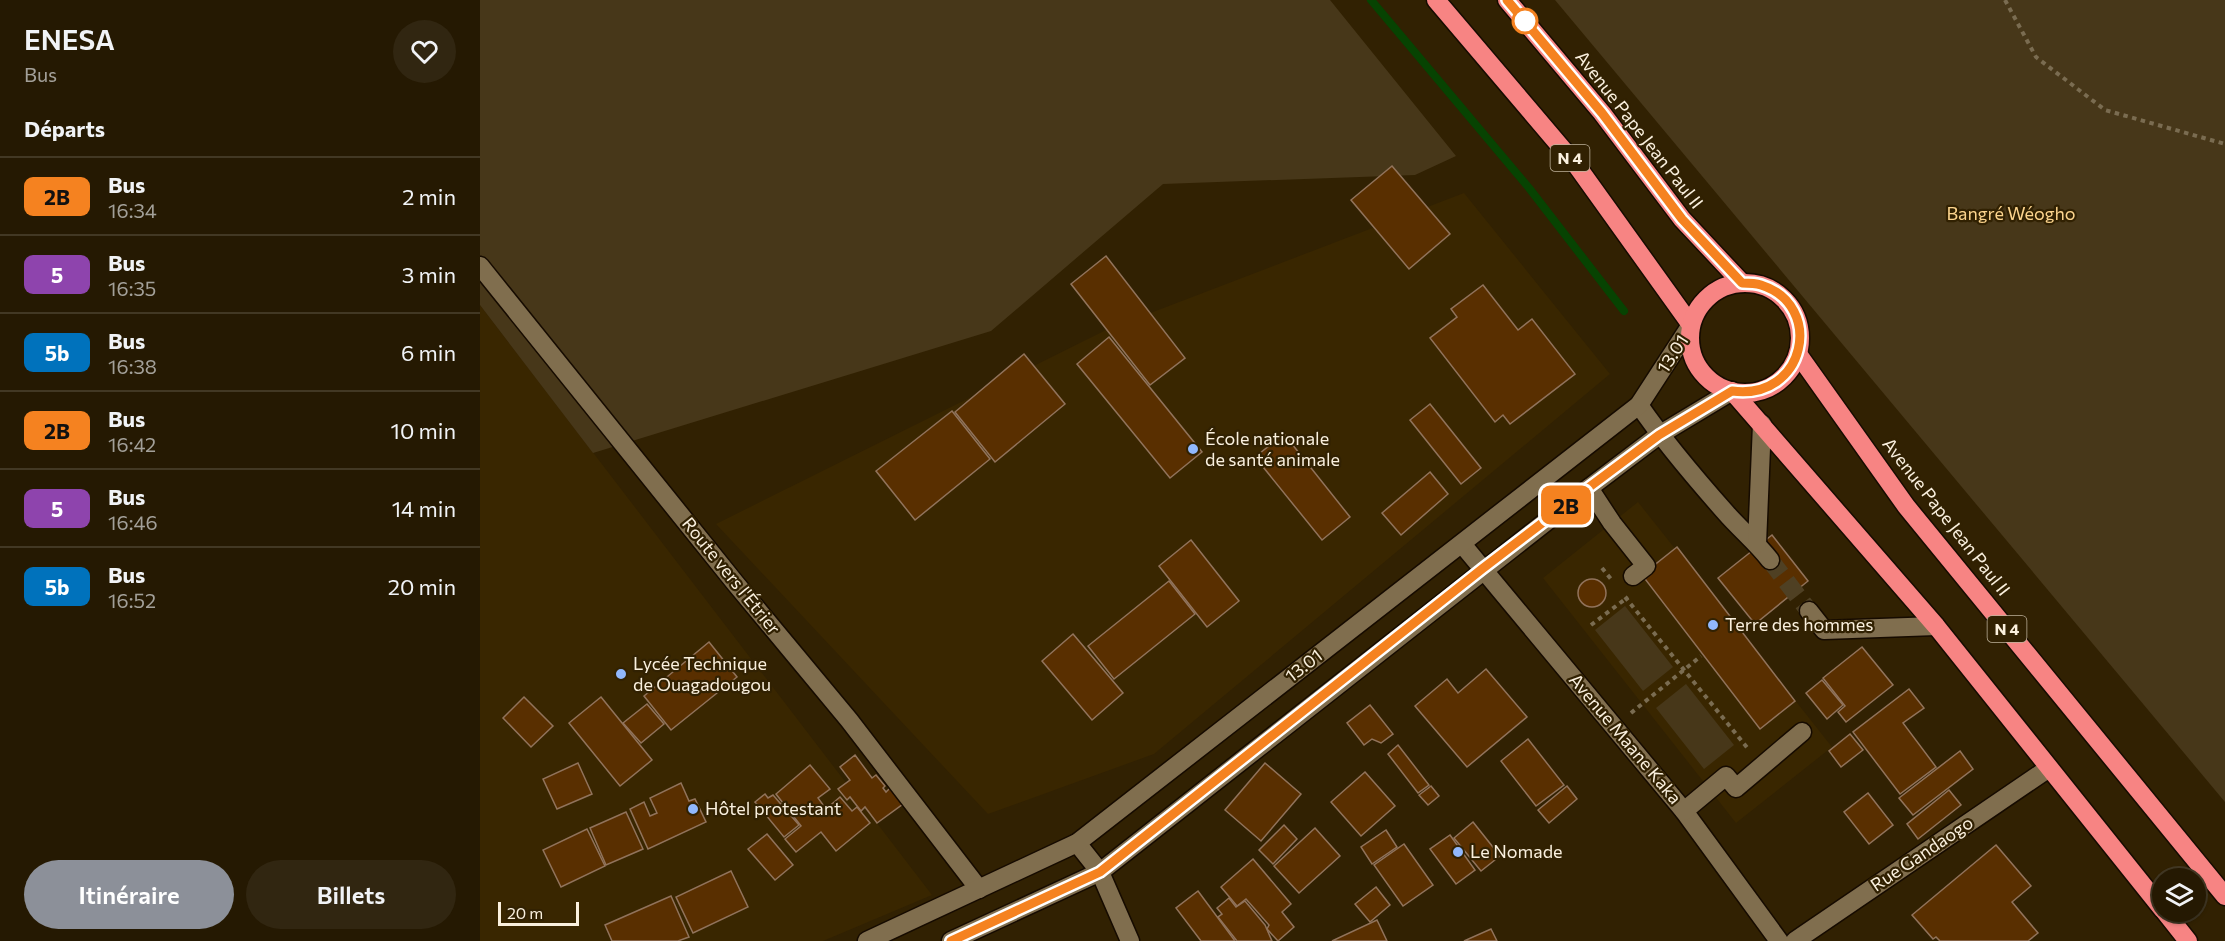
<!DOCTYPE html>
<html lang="fr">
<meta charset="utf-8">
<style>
body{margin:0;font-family:Commissioner,sans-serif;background:#312611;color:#f1f3f6;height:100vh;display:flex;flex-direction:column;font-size:22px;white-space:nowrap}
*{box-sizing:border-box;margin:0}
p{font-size:20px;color:#a3a099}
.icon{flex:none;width:33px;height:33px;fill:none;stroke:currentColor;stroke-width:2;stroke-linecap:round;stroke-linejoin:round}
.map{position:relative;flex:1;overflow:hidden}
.details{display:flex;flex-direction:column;background:#251902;width:480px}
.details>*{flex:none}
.badge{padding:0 12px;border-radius:9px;font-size:21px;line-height:39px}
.controls{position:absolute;left:1672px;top:868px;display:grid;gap:12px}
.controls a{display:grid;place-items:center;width:54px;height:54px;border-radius:50%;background:#251902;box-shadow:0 2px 4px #0004,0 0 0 2px #423824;font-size:30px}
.scale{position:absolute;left:18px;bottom:15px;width:81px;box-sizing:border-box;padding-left:6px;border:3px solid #faf0de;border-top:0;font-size:16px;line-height:21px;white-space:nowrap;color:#faf0de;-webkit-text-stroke:4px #312102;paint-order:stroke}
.map>.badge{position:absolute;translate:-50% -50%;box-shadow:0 0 0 3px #fff}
h2{padding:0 24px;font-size:22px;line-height:54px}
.round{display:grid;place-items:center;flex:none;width:63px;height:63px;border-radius:32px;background:#312611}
.summary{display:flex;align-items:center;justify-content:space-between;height:102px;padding:0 24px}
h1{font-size:28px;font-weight:600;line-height:45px}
.action{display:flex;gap:12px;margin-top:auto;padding:12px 24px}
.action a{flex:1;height:69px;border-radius:36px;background:#8c9099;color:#fff;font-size:24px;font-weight:600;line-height:69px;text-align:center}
.action a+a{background:#312611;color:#f1f3f6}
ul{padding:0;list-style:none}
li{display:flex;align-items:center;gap:18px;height:78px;padding:0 24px;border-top:2px solid #423824}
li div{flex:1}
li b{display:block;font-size:22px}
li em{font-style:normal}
li .badge{min-width:66px;font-weight:700;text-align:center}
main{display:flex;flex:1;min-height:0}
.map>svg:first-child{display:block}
.built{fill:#392600}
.green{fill:#473719}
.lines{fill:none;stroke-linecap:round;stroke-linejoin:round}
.stream{stroke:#074302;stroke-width:8}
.building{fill:#592f00;stroke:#91735b;stroke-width:1.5}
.minor-tunnel{stroke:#4f4023;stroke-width:18;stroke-dasharray:18 9;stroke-linecap:butt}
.minor-casing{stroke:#160b00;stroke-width:21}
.highway-casing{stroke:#160b00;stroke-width:21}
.path{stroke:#7a6c51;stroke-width:4;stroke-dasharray:4.5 4.5;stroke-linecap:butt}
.minor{stroke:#806e4e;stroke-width:18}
.highway{stroke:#f78483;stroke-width:18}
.line-casing{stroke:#fff;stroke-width:14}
.line{stroke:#f58220;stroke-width:9}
.stop-dot{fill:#fff;stroke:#f58220;stroke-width:3}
.poi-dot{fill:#91b8fd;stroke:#312102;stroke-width:2}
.labels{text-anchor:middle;stroke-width:4.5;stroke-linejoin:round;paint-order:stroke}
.shield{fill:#312102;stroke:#beb29c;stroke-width:1.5}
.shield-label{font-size:16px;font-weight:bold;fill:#faf0de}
.street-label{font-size:18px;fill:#faf0de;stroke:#312102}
.park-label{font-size:18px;fill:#fcd48d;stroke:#312102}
.poi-label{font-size:18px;fill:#faf0de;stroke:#312102;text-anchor:start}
</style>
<main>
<section class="details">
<div class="summary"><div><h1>ENESA</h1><p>Bus</p></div><a class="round"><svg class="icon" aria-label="heart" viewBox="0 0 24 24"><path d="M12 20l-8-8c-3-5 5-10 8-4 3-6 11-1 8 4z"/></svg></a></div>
<h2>Départs</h2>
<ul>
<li><span class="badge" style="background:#f58220;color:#111">2B</span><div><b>Bus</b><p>16:34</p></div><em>2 min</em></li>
<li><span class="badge" style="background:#8e44ad;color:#fff">5</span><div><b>Bus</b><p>16:35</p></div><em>3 min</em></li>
<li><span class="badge" style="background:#0072bc;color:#fff">5b</span><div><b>Bus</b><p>16:38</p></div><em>6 min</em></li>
<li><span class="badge" style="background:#f58220;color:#111">2B</span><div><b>Bus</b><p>16:42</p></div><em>10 min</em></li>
<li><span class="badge" style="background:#8e44ad;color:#fff">5</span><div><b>Bus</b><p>16:46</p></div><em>14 min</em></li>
<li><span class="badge" style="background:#0072bc;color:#fff">5b</span><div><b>Bus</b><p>16:52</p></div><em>20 min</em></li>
</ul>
<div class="action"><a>Itinéraire</a><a>Billets</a></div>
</section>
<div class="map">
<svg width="1745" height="941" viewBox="0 0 1745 941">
<rect width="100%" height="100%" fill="#312102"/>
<!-- built -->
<g class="built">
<path d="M984,193L1130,374L674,754L508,814L236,524L626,330Z"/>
<path d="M0,305L452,895L343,941H0Z"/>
<path d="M1158,502L1352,747L1256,823L1063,578Z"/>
</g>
<!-- green -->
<g class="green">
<path d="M0,0H850L976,156L935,175L683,184L511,331L113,453L0,305Z"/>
<path d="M1075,0H1745V802Z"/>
<path d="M1145,606L1193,667L1163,691L1115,630Z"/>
<path d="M1206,684L1254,745L1224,769L1176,708Z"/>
</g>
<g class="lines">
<!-- stream -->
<path class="stream" d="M891,0L1049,188L1144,311"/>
</g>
<!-- building -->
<g class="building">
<path d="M912,166L970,234L929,269L871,200Z"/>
<path d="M626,256L705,358L670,385L591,284Z"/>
<path d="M1003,285L1038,330L1052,319L1095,374L1030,424L1023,415L1015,422L950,338L977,317L971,309Z"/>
<path d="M629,337L722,452L690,478L597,364Z"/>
<path d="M544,354L585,404L515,462L475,412Z"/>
<path d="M950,404L1001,468L981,484L930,420Z"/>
<path d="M472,411L510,459L435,520L396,471Z"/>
<path d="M804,434L870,517L842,540L775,457Z"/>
<path d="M950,472L968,494L921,535L902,513Z"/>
<path d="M1292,535L1328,581L1275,624L1238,578Z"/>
<path d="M711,540L759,601L727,627L679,566Z"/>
<path d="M1197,547L1315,701L1280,729L1162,575Z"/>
<circle cx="1112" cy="593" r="14"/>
<path d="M689,581L715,614L634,679L608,646Z"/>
<path d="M593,634L643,693L612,720L562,661Z"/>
<path d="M229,642L257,677L191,730L164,696Z"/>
<path d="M1382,647L1413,685L1366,722L1358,712L1365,706L1343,678Z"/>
<path d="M1006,669L1047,717L987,767L935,706L967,679L978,693Z"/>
<path d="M1342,680L1363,705L1347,719L1326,693Z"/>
<path d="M1429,689L1444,708L1423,723L1456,767L1420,794L1373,732Z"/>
<path d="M44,697L73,726L51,747L23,718Z"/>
<path d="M121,697L172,760L140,786L89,723Z"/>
<path d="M167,704L184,724L161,743L143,723Z"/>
<path d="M890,705L913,734L901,743L892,739L884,745L867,723Z"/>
<path d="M1370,734L1383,750L1361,767L1349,751Z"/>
<path d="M1048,739L1084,785L1056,806L1021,761Z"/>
<path d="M918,745L949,785L938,793L908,754Z"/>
<path d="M1480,751L1493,769L1433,815L1419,798Z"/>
<path d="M375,755L392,778L396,775L405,786L403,788L406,792L410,788L423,804L397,823L385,807L381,811L370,797L367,800L358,789L370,780L360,767Z"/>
<path d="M98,763L112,794L77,809L63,779Z"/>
<path d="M785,763L821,794L781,841L745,810Z"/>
<path d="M330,765L350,789L338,798L346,809L360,797L372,811L377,807L390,823L356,851L341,832L316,852L305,839L321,826L296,794Z"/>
<path d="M885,772L915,806L881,836L851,802Z"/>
<path d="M201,783L209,801L215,799L226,822L168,849L150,809L164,802L170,816L177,813L170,798Z"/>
<path d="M951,786L959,796L948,805L939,795Z"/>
<path d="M1087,786L1097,799L1069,823L1058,810Z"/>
<path d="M1469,790L1481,805L1438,839L1427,824Z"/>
<path d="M1388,793L1413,825L1389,844L1364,812Z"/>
<path d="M285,794L288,798L293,795L319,825L304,837L275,802Z"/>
<path d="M146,812L163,849L126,865L110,828Z"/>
<path d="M993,822L1020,856L1001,871L974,838Z"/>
<path d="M804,825L817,839L793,864L779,850Z"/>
<path d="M835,828L860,856L819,893L794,866Z"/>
<path d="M107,829L125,866L81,887L63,850Z"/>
<path d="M906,830L917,847L892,864L881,847Z"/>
<path d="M287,834L313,865L295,880L268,849Z"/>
<path d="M970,835L995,870L976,884L950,849Z"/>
<path d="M924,844L953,885L923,906L894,865Z"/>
<path d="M1516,845L1551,886L1532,902L1558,933L1548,941H1460L1456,937L1453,939L1432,915Z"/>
<path d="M773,859L811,904L802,912L814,927L798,941L787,929L789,925L766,899L757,906L741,887Z"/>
<path d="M251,871L268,907L213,933L196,897Z"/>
<path d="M896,887L910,905L890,922L875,904Z"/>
<path d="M718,891L755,941H721L696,908Z"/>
<path d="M191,896L209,937L198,941H132L125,925Z"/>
<path d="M749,898L756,907L765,901L785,925L792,941H757L738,917L742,914L737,908Z"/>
<path d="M897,920L907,941H852Z"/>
<path d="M1011,929L1017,941H984Z"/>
</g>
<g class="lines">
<!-- minor-tunnel -->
<path class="minor-tunnel" d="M1290,560L1329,611"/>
<!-- minor casing -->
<g class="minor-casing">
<g id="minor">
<path d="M0,266L256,584L369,720L499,889"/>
<path d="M1159,405C1185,443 1215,478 1246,513C1260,529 1277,543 1290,560"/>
<path d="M1109,488L1132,523L1166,566L1153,576"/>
<path d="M982,544L1204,811L1299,941"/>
<path d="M1277,544L1282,424"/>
<path d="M1329,611L1344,630L1456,626"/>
<path d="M1204,811L1246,776L1256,788L1322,732"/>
<path d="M597,843L620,872L650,941"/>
<path d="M387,941L597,843L1159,405L1211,325"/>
<path d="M471,941L620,872L1109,488L1179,435L1252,391"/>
<path d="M1315,941L1569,768"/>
</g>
</g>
<!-- highway casing -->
<g class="highway-casing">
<g id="highway">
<path d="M956,0L1097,166L1211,325"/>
<path d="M1027,0L1122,113L1202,219L1262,283"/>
<circle cx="1265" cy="338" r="55"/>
<path d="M1318,354L1426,506L1745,896"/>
<path d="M1252,391L1456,626L1683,910"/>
<path d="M1685,912L1708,941"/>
</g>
</g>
<!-- path -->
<g class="path">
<path d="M1525,0L1556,57L1625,110L1745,144"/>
<path d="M1122,568L1131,579"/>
<path d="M1145,597L1269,750"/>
<path d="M1111,625L1148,597"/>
<path d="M1151,713L1221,656"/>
</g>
<!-- minor -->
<use href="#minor" class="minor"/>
<!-- highway -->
<use href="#highway" class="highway"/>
</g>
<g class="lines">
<!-- line casing -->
<g class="line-casing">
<path id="line" d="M471,941L620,872L1002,569L1108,488L1179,435L1252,391C1326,401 1345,305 1281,285C1275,283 1268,283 1262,283L1202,219L1122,113L1027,0"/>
</g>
<!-- line -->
<use href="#line" class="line"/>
</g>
<!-- markers -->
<circle class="stop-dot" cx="1045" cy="21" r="12"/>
<g class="poi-dot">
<circle cx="713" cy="449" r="6"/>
<circle cx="1233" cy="625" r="6"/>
<circle cx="141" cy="674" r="6"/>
<circle cx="213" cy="809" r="6"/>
<circle cx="978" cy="852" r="6"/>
</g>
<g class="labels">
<!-- shield labels -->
<g class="shield">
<rect x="1070.5" y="145" width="39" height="26" rx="4.5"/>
<rect x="1507.5" y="616" width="39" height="26" rx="4.5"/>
</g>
<g class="shield-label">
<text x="1090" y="164">N 4</text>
<text x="1527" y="635">N 4</text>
</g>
<!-- street labels -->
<g class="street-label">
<text transform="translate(1159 130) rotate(52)" y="6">Avenue Pape Jean Paul II</text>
<text transform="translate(1193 354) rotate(-57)" y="6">13.01</text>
<text transform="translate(1466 517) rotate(52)" y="6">Avenue Pape Jean Paul II</text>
<text transform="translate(251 576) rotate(51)" y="6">Route vers l'Étrier</text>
<text transform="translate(824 666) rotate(-38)" y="6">13.01</text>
<text transform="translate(1145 739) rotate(50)" y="6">Avenue Maane Kaka</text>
<text transform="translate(1442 854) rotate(-34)" y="6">Rue Gandaogo</text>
</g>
<!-- park labels -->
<g class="park-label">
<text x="1531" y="220">Bangré Wéogho</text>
</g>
<!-- poi labels -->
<g class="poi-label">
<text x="725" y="445">École nationale<tspan x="725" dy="21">de santé animale</tspan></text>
<text x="1245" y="631">Terre des hommes</text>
<text x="153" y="670">Lycée Technique<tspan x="153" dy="21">de Ouagadougou</tspan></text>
<text x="225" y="815">Hôtel protestant</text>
<text x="990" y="858">Le Nomade</text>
</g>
</g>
</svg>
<div class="controls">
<a><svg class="icon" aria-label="layers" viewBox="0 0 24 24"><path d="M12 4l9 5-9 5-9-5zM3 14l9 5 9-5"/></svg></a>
</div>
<div class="scale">20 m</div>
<b class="badge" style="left:1086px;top:505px;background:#f58220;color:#111">2B</b>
</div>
</main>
